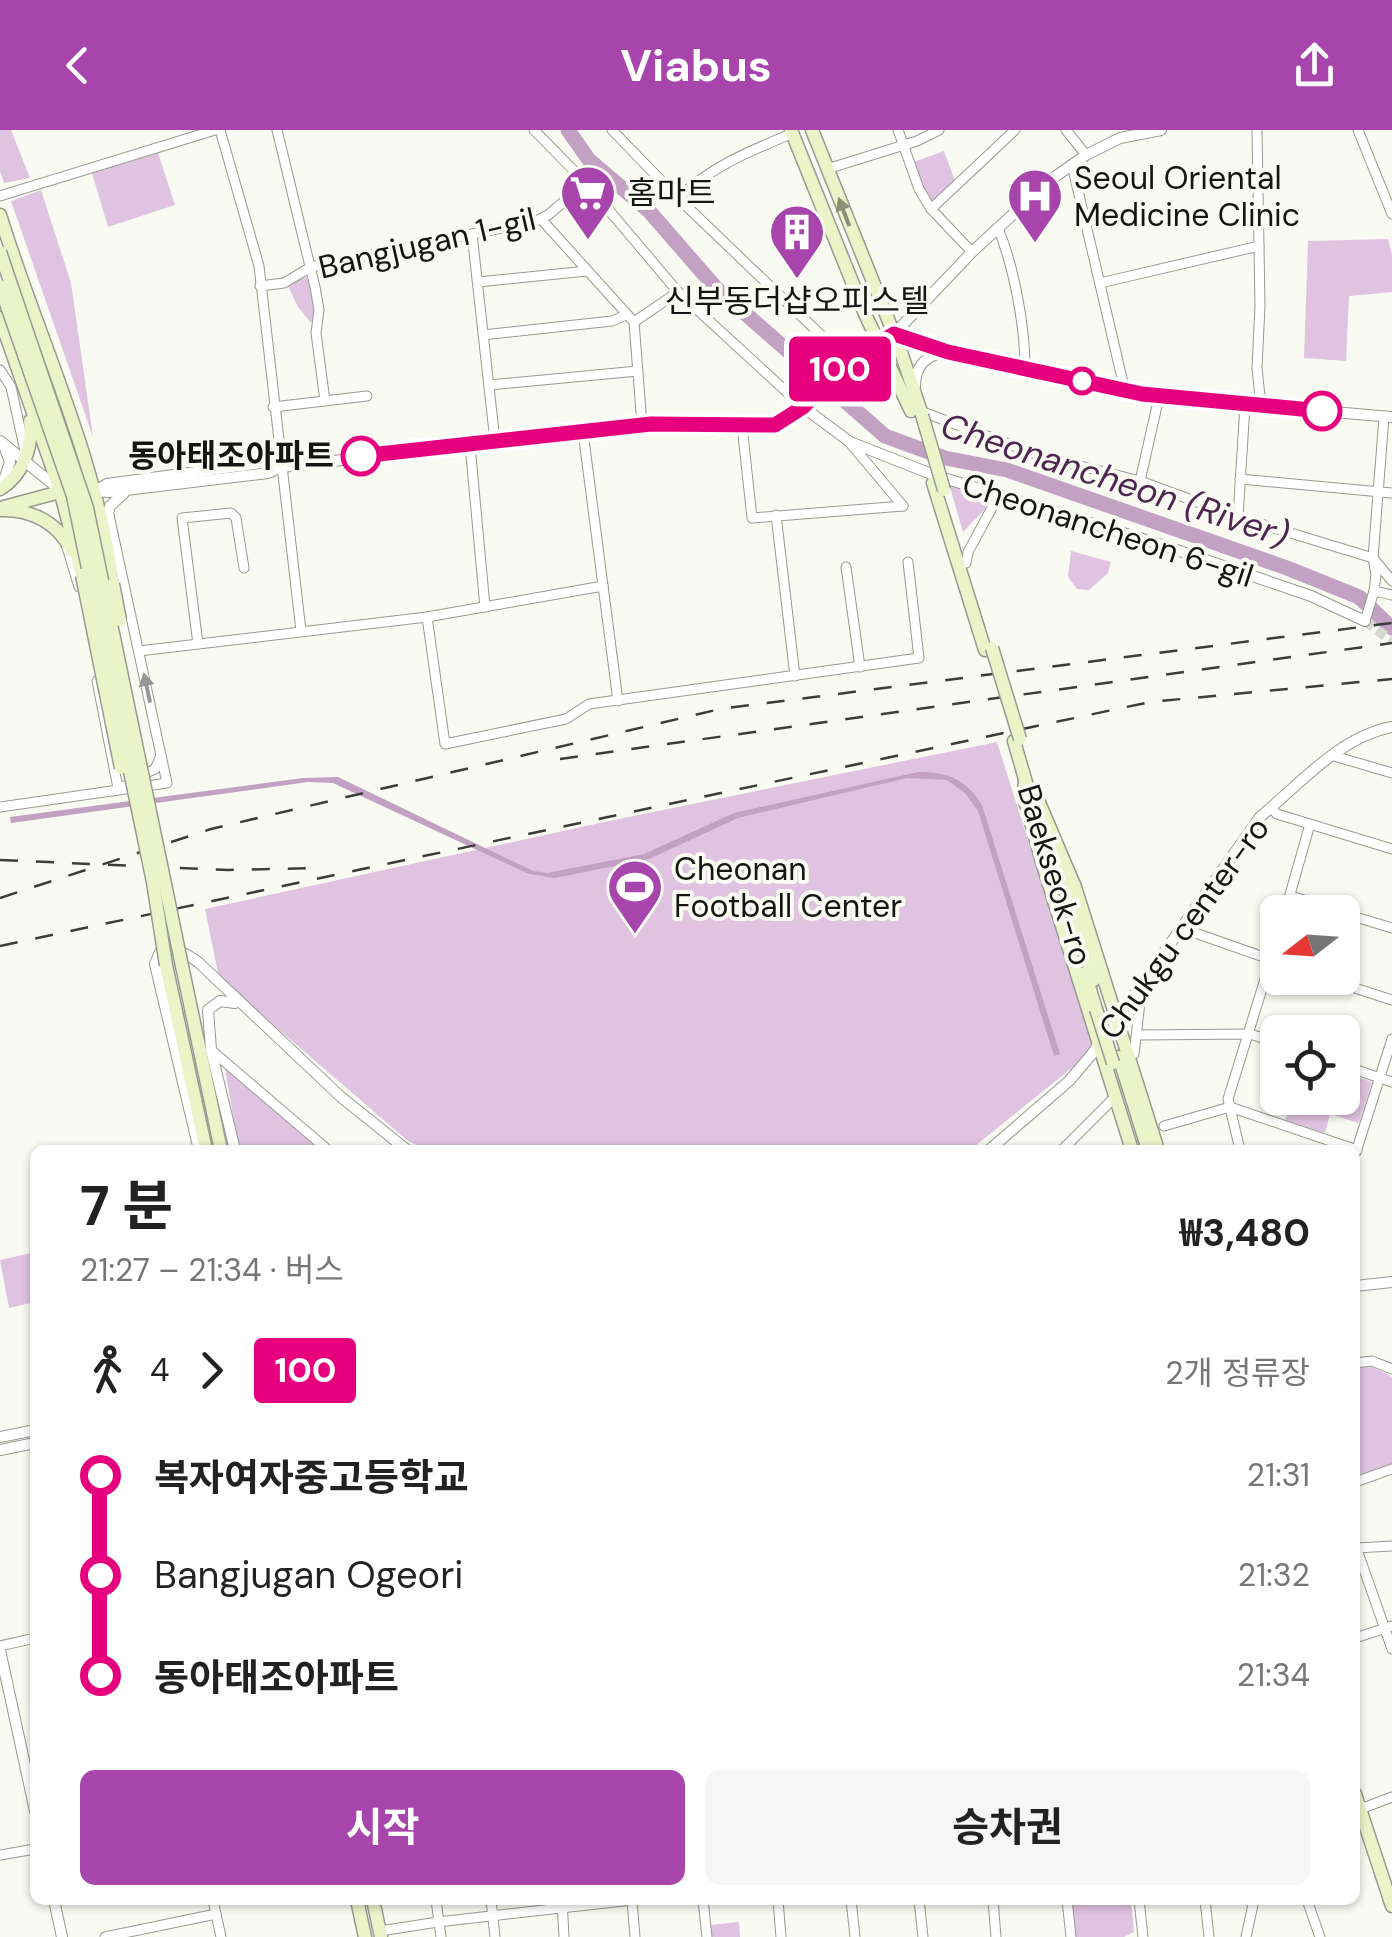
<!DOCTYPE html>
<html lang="ko">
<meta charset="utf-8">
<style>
body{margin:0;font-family:"DM Sans","Noto Sans KR",sans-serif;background:#f6f6f6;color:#222;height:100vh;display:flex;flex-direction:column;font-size:38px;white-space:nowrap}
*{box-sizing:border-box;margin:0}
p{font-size:32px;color:#767676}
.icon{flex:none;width:55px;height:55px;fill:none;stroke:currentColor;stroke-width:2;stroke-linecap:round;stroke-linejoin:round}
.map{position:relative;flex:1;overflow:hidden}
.sheet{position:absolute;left:30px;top:1015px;width:1330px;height:760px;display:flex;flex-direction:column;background:#fff;border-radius:15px;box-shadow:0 2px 8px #0004}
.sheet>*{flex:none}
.badge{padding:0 20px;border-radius:8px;font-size:35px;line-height:65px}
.needle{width:65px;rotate:253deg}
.fabs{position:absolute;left:1260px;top:765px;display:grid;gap:20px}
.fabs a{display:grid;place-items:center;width:100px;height:100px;border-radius:15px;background:#fff;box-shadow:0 2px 8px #0004;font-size:50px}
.map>.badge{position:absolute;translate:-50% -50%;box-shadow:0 0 0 5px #fff}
.legs{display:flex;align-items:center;gap:15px;height:110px;padding:0 50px;font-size:32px}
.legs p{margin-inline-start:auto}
.head{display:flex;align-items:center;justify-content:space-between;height:170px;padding:0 50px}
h1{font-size:55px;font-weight:700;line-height:75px}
.cta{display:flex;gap:20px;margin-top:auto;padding:20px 50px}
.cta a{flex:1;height:115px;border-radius:15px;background:#a745ad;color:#fff;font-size:40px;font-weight:700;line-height:115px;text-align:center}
.cta a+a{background:#f6f6f6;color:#222}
ul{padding:0 50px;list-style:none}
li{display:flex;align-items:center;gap:35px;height:100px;font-size:38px}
li i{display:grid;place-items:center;width:15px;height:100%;margin:0 12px;background:currentColor}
li i::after{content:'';width:25px;height:25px;margin:-12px;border:8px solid;border-radius:50%;background:#fff}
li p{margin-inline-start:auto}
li:first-child i{background:linear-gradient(#0000 50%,currentColor 0)}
li:last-child i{background:linear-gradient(currentColor 50%,#0000 0)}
header{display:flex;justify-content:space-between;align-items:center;height:130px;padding:0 50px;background:#a745ad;color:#fff;font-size:45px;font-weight:700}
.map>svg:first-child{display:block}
.green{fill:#e0c3e1}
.water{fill:#c2a1c3}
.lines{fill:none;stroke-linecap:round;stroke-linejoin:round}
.river{stroke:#c2a1c3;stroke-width:15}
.tertiary-tunnel{stroke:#d7d9d1;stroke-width:10;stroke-dasharray:10 5;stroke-linecap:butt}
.minor-casing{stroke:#989a92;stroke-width:11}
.tertiary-casing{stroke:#989a92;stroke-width:12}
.secondary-casing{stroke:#989a92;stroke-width:15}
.minor{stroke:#fff;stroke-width:9}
.tertiary{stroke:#fff;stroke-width:10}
.secondary{stroke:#ebf3c9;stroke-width:12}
.rail{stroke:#3c3d39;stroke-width:2.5;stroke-dasharray:18 18;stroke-linecap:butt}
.secondary-bridge-casing{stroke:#989a92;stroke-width:15;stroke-linecap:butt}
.secondary-bridge{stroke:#ebf3c9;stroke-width:12}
.oneway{fill:#8b9077}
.oneway2{fill:#969695}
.line-1-casing{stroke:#fff;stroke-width:22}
.line-1{stroke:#e6007e;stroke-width:15}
.stop-1-dot{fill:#fff;stroke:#e6007e;stroke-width:5}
.labels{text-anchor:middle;stroke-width:8;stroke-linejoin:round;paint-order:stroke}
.poi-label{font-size:32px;fill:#151613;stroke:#f9fbf2;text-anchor:start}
.street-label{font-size:32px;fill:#151613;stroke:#f9fbf2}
.stop-label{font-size:32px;font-weight:bold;fill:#151613;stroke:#f9fbf2;text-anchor:end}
.water-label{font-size:35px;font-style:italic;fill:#4f2652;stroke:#f9fbf2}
</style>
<header><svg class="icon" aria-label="back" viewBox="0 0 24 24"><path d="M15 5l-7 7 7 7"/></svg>Viabus<svg class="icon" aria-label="share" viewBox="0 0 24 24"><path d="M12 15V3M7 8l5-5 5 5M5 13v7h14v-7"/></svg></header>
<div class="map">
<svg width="1392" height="1807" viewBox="0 0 1392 1807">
<rect width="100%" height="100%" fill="#f9fbf2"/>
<!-- green -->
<g class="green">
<path d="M0,0H11L30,48L4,53L0,41Z"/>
<path d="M944,21L955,51L933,72L926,65L914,32Z"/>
<path d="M158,23L175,75L108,97L92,43Z"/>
<path d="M41,60L71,153L93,307L11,71Z"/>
<path d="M1388,109L1392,125V162L1349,166L1346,231L1304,228L1308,111Z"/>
<path d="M308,147L315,181L311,193L298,177L288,156L289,152Z"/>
<path d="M949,354L980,362L987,371L985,379L963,402Z"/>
<path d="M1071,421L1111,432L1108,443L1089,460L1077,459L1068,447Z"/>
<path d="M997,612L1094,920L970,1020H427L408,1011L219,848L205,779L604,692Z"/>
<path d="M225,939H230L315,1014L313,1020H239Z"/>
<path d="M1343,942L1372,952L1359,993L1330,984L1325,1003L1285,991L1291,968H1342Z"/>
<path d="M35,1122V1172L9,1178L0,1130Z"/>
<path d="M1373,1237L1392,1247V1334L1360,1344L1355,1328V1238Z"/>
<path d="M1071,1770H1131L1134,1802L1124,1807H1074Z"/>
<path d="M739,1792L740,1807H710L709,1795Z"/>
</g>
<!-- water -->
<path class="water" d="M918,642C948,642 966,649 982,675L1060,924L1054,926L978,681L965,663L947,650L907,648L738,688L649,729L555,748L529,744L333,653L308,652L11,693L10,687L303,648L338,647L533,741L547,743L644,724L734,683Z"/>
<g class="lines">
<!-- river -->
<path class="river" d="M568,0L589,30L649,81L716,158L885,306L945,328L1007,340L1287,438L1359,467L1392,498"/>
<!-- tertiary-tunnel -->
<path class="tertiary-tunnel" d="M1365,491L1392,511"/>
<!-- minor casing -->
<g class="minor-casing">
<g id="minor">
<path d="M220,0L259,136L301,501"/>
<path d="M277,0L315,157L319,180L316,203L325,271"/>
<path d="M534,0L586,53L678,162L803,277"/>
<path d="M612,0L679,69L848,231"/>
<path d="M898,0L919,59L931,79L972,122"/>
<path d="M1066,0L1086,25"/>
<path d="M1257,0L1260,176L1257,238L1261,276"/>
<path d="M1358,0L1392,84"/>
<path d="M1072,35L1125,261"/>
<path d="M827,39L917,11L939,0"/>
<path d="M0,66L215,0"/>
<path d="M678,68C712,36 750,21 793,3"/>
<path d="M931,79L1015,0"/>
<path d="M541,89L634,192L642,295"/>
<path d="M998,98C1014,137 1025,196 1025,238"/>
<path d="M472,104L495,311"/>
<path d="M478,152L587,141"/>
<path d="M1100,153L1259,116"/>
<path d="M260,156L284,153L311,137L536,91L548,85L586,53"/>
<path d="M634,192L678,162"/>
<path d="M483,205L612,191L626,185"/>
<path d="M0,240L11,257L25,321"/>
<path d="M489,255L638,241"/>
<path d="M273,277L367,266"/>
<path d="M920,281L1041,326L1140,351L1238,387L1373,428L1392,451"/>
<path d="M742,296L752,388L903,376"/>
<path d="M583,302L618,571"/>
<path d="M850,313L903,376"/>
<path d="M470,315L485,477"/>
<path d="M1240,349L1392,363"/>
<path d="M1140,351L1159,267"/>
<path d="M776,385L795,546"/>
<path d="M1238,387L1245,275"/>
<path d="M66,414L79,457"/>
<path d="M966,433L968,422L1000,363"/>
<path d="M846,437L860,537"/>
<path d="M1374,461L1376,445L1373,428L1384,287"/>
<path d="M427,487L445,614L566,589L589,574L919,528L908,432"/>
<path d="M1365,491L1374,461L1392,465"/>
<path d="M198,514L182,388L231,383L236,388L244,438"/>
<path d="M139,521L427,487L603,456"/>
<path d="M97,551L118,658L123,656"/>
<path d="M1334,626L1392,643"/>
<path d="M137,647L155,639L161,626"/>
<path d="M0,677L167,653L109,385"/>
<path d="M1271,678L1277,684L1392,719"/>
<path d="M1291,766L1342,782"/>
<path d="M1285,782L1310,694"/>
<path d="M1342,783L1392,798"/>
<path d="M1181,798L1278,832"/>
<path d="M1324,848L1392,870"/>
<path d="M1138,905L1250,904L1278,913"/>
<path d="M211,920L328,1020"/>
<path d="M1134,924L1142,855"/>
<path d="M1342,935L1392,952"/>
<path d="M1164,996L1230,977L1357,1020"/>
<path d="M1062,1020L1115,967"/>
<path d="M1240,1020L1228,969L1278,807"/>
<path d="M1356,1022L1392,909"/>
<path d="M1355,1233L1372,1231L1392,1239"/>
<path d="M1355,1352L1392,1339"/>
<path d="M1355,1414L1392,1519"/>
<path d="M1356,1418L1392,1416"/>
<path d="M1355,1508L1392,1496"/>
<path d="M0,1516L35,1508"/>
<path d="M1358,1680L1392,1667"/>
<path d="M0,1725L35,1719"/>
<path d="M213,1770L221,1807"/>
<path d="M436,1770L441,1807"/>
<path d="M491,1770L495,1807"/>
<path d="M562,1770L564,1807"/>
<path d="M703,1770L707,1807"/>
<path d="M778,1770L781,1807"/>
<path d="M851,1770L855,1807"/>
<path d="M919,1770L923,1807"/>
<path d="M993,1770L996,1807"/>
<path d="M1067,1770L1071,1807"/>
<path d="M1139,1770L1143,1807"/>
<path d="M1205,1770L1209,1807"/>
<path d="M1307,1770L1320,1807"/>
<path d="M380,1801L438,1792L632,1770L635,1807"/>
<path d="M105,1807L216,1784"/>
<path d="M1246,1807L1254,1770"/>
</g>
</g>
<!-- tertiary casing -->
<g class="tertiary-casing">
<g id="tertiary">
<path d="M894,204L948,222L1159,267L1392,287"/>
<path d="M848,231L865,236L896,254"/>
<path d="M915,256C915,236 927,224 947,222"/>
<path d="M803,277L850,312L934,345L1159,414L1311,466L1365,491"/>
<path d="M0,311L59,359"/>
<path d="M2,356L10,332L4,316"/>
<path d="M97,360L107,354L269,332L282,337"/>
<path d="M94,361L109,362L268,343L282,337L651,294L775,295L803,277L848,231L894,204L972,122L1049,51L1086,25L1120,8L1161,0"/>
<path d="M105,395L110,376L124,363"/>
<path d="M235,873L220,871L208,880L211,920L235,1020"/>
<path d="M199,1020L155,834L160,822C177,818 184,822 198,832L341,967L407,1020"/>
<path d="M989,1020L1069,951L1092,924L1260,687C1300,654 1339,607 1392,597"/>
<path d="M1355,1156L1392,1152"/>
<path d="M0,1307L35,1300"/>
<path d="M0,1320L35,1313"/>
<path d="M0,1520L35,1681"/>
<path d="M54,1770L62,1807"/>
</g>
</g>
<!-- secondary casing -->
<g class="secondary-casing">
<g id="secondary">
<path d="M791,0L865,184L911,281"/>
<path d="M812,0L900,219L921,282"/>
<path d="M0,85C38,208 96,325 113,454"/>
<path d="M0,188L60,360L82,445"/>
<path d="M933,353L985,520"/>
<path d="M0,359C23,345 33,317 30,291"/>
<path d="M4,377L67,360"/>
<path d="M0,380C30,379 58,392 71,420"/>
<path d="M1014,611L1027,656"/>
<path d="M1025,649L1024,667L1042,732L1132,1020"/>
<path d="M1035,663L1075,757L1158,1020"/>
<path d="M1055,727L1094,850"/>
<path d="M166,835L206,1020"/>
<path d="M182,836L221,1020"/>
<path d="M1085,843L1096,879"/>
<path d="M1119,927L1148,1020"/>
<path d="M1355,1664L1392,1776"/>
<path d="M357,1770L365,1807"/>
<path d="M373,1770L381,1807"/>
</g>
</g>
<!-- minor -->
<use href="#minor" class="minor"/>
<!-- tertiary -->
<use href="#tertiary" class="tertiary"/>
<!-- secondary -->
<use href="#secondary" class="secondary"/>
<!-- rail -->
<g class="rail">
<path d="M560,629L1392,513"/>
<path d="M0,730L228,740L315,738"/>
<path d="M0,768L211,699L720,579L1392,493"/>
<path d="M0,816L1150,572L1392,549"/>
</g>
<!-- secondary-bridge casing -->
<g class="secondary-bridge-casing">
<g id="secondary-bridge">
<path d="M0,122L87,378L182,836"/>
<path d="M0,156L73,366L153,752L166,835"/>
<path d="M922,285L944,360"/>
<path d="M82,445L121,638"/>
<path d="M113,454L120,490"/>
<path d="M992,518L1020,609"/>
<path d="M1096,879L1113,933"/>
</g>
</g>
<!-- secondary-bridge -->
<use href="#secondary-bridge" class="secondary-bridge"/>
</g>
<!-- one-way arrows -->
<defs><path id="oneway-solid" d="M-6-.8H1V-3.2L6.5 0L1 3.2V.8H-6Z" transform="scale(2.5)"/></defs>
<use class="oneway" href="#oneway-solid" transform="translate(844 82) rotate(-111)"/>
<use class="oneway2" href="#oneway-solid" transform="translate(147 558) rotate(-102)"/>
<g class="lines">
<!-- line-1 casing -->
<g class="line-1-casing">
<path id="line-1" d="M361,326L651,294L775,295L803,277L848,231L894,204L948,222L1142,264L1322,281"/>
</g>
<!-- line-1 -->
<use href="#line-1" class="line-1"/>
</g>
<!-- icons -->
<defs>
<g id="supermarket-pin" transform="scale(2.875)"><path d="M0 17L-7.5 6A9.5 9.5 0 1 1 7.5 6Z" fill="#a745ad" stroke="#f9fbf2"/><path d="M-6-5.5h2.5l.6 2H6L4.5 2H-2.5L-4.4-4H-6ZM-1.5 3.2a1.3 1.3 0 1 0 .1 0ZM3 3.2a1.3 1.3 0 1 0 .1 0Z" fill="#fff"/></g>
<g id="hospital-pin" transform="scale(2.875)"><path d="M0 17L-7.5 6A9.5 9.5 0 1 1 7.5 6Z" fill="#a745ad" stroke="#f9fbf2"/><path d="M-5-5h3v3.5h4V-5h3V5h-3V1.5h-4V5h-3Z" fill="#fff"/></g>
<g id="building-pin" transform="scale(2.875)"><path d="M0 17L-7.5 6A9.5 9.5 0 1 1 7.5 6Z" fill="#a745ad" stroke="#f9fbf2"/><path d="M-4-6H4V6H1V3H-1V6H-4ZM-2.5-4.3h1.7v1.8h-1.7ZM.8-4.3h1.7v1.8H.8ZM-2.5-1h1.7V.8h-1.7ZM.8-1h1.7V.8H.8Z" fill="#fff"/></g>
<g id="stadium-pin" transform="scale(2.875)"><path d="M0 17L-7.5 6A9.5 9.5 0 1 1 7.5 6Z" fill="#a745ad" stroke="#f9fbf2"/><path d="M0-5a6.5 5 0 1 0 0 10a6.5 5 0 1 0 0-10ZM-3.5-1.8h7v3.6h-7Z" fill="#fff"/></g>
</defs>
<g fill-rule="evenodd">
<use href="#supermarket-pin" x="588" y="63"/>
<use href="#hospital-pin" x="1035" y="66"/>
<use href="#building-pin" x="797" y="102"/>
<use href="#stadium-pin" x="635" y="757"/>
</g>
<!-- markers -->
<g class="stop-1-dot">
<circle cx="1082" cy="251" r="12"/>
<circle cx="1322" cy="281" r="18"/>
<circle cx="361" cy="326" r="18"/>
</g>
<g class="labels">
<!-- poi labels -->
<g class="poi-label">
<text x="1074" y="59">Seoul Oriental<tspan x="1074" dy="37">Medicine Clinic</tspan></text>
<text x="627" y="74">홈마트</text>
<text x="797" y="182" text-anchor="middle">신부동더샵오피스텔</text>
<text x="674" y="750">Cheonan<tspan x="674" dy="37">Football Center</tspan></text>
</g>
<!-- street labels -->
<g class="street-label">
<text transform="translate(427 113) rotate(-13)" y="11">Bangjugan 1-gil</text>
<text transform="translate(1108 400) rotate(18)" y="11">Cheonancheon 6-gil</text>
<text transform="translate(1055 745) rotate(73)" y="11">Baekseok-ro</text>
<text transform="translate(1184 798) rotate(-54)" y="11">Chukgu center-ro</text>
</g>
<!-- stop labels -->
<g class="stop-label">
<text x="334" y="337">동아태조아파트</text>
</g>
<!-- water labels -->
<g class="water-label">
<text transform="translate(1115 350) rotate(18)" y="12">Cheonancheon (River)</text>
</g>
</g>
</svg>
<div class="fabs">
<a><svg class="needle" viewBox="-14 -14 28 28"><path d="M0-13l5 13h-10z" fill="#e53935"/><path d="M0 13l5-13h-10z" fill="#767676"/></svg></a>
<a><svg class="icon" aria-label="locate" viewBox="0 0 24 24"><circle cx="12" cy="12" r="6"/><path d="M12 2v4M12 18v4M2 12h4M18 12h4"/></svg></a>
</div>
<b class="badge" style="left:840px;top:239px;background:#e6007e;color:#fff">100</b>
<section class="sheet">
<div class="head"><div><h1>7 분</h1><p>21:27 – 21:34 · 버스</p></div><b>₩3,480</b></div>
<div class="legs"><svg class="icon" aria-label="walk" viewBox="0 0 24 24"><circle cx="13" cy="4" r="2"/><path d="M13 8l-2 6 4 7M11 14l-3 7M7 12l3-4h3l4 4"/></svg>4<svg class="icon" aria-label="forward" viewBox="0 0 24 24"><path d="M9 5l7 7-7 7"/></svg><b class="badge" style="background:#e6007e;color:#fff">100</b><p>2개 정류장</p></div>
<ul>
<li><i style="color:#e6007e"></i><b>복자여자중고등학교</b><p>21:31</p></li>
<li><i style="color:#e6007e"></i><span>Bangjugan Ogeori</span><p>21:32</p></li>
<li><i style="color:#e6007e"></i><b>동아태조아파트</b><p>21:34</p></li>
</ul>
<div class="cta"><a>시작</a><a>승차권</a></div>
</section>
</div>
